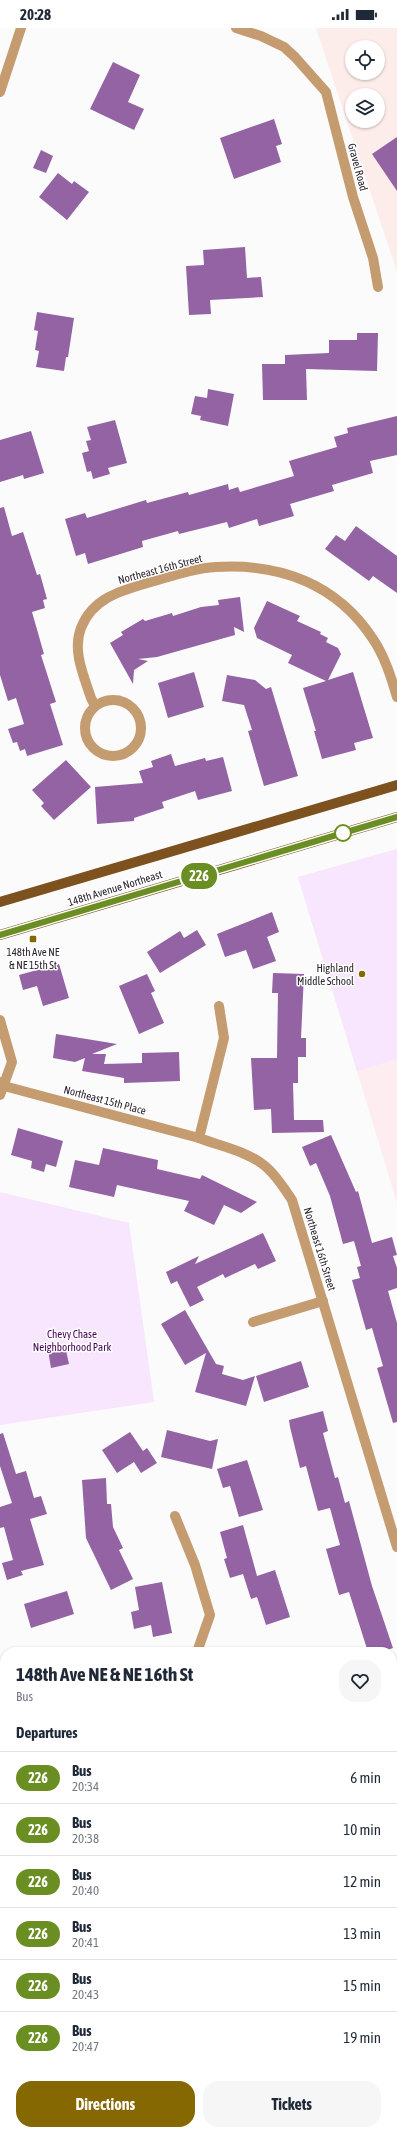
<!DOCTYPE html>
<style>
body{margin:0;font-family:"Asap Condensed",sans-serif;background:#f6f6f7;color:#1f2937;height:100vh;display:flex;flex-direction:column;font-size:15px;white-space:nowrap}
*{box-sizing:border-box;margin:0}
p{font-size:13px;color:#747a83}
.icon{flex:none;width:22px;height:22px;fill:none;stroke:currentColor;stroke-width:2;stroke-linecap:round;stroke-linejoin:round}
.map{position:relative;flex:1;overflow:hidden}
.details{position:absolute;left:0px;top:1619px;width:397px;height:488px;display:flex;flex-direction:column;background:#fff;border-radius:16px 16px 0 0;box-shadow:0 1px 3px #0004}
.details>*{flex:none}
.badge{padding:0 8px;border-radius:13px;font-size:14px;line-height:26px}
.buttons{position:absolute;left:345px;top:12px;display:grid;gap:8px}
.buttons a{display:grid;place-items:center;width:40px;height:40px;border-radius:50%;background:#fff;box-shadow:0 1px 3px #0004;font-size:20px}
.map>.badge{position:absolute;translate:-50% -50%;box-shadow:0 0 0 2px #fff}
h2{padding:0 16px;font-size:15px;line-height:36px}
.round{display:grid;place-items:center;flex:none;width:42px;height:42px;border-radius:16px;background:#f6f6f7}
.summary{display:flex;align-items:center;justify-content:space-between;height:68px;padding:0 16px}
h1{font-size:19px;font-weight:700;line-height:30px}
.action{display:flex;gap:8px;margin-top:auto;padding:8px 16px}
.action a{flex:1;height:46px;border-radius:16px;background:#866802;color:#fff;font-size:16px;font-weight:700;line-height:46px;text-align:center}
.action a+a{background:#f6f6f7;color:#1f2937}
ul{padding:0;list-style:none}
li{display:flex;align-items:center;gap:12px;height:52px;padding:0 16px;border-top:1px solid #e0e1e3}
li div{flex:1}
li b{display:block;font-size:15px}
li em{font-style:normal}
li .badge{min-width:44px;font-weight:700;text-align:center}
.status{display:flex;justify-content:space-between;align-items:center;height:28px;padding:0 20px;background:#fff;direction:ltr}
.status svg{height:11px;fill:currentColor}
.map>svg:first-child{display:block}
.commercial{fill:#fdedea;fill-rule:evenodd}
.education{fill:#fdedf1}
.green{fill:#f7e6fd}
.building{fill:#9363a4}
.lines{fill:none;stroke-linecap:round;stroke-linejoin:round}
.street{stroke:#c59b70;stroke-width:10}
.primary{stroke:#7d521f;stroke-width:10}
.line-casing{stroke:#fff;stroke-width:9}
.line{stroke:#6b8e23;stroke-width:6}
.stop-dot{fill:#fff;stroke:#6b8e23;stroke-width:2}
.poi-dot{fill:#866802;stroke:#fff;stroke-width:1.5}
.labels{text-anchor:middle;stroke-width:3;stroke-linejoin:round;paint-order:stroke}
.street-label{font-size:11px;fill:#2a222d;stroke:#fff}
.poi-label{font-size:11px;fill:#2a222d;stroke:#fff}
.park-label{font-size:11px;fill:#460058;stroke:#fff}
</style>
<div class="status"><b>20:28</b><svg viewBox="0 0 49 12"><path d="M0 12V9h3v3zM5 12V6h3v6zM10 12V3h3v9zM15 12V0h3v12zM26 1h20v11H26zM47 4h2v5h-2z"/></svg></div>
<div class="map">
<svg width="397" height="2107" viewBox="0 0 397 2107">
<rect width="100%" height="100%" fill="#fbfbfb"/>
<!-- commercial -->
<path class="commercial" d="M316,0H397V244ZM352,19H378V45H352ZM352,67H378V93H352Z"/>
<!-- education -->
<path class="education" d="M397,821V1175L298,849Z"/>
<!-- green -->
<g class="green">
<path d="M397,821V1031L357,1043L298,849Z"/>
<path d="M0,1164L129,1195L154,1374L0,1397Z"/>
<path d="M0,2025L5,2046L0,2048Z"/>
</g>
<!-- building -->
<g class="building">
<path d="M113,34L140,47L128,74L144,81L134,102L90,81Z"/>
<path d="M274,91L282,116L276,118L281,134L234,151L220,110Z"/>
<path d="M397,109V163L372,126Z"/>
<path d="M41,122L53,128L46,145L33,140Z"/>
<path d="M58,145L72,156L74,153L89,164L67,192L39,169Z"/>
<path d="M245,219L247,250L261,249L263,269L210,272L211,286L189,287L186,238L204,237L203,222Z"/>
<path d="M37,284L74,290L68,329H66L64,343L36,339L39,323L35,322L38,303L34,302Z"/>
<path d="M357,305H378L377,343L306,341L307,372H263L262,336H285V327L329,325V312H357Z"/>
<path d="M208,361L234,366L228,398L200,392L201,388L191,386L195,368L207,370Z"/>
<path d="M397,388V427L370,433L373,445L332,457L334,463L290,476L294,488L259,498L257,491L229,500L227,494L179,506L178,503L142,513L143,519L88,536L85,525L76,528L65,491L85,485L87,490L146,472L147,475L188,464L189,467L228,456L229,462L238,459L240,464L294,448L289,433L337,419L334,409L348,405L347,400Z"/>
<path d="M115,392L127,435L108,440L110,446L93,451L91,443L87,444L82,425L89,423L86,413L91,412L87,399Z"/>
<path d="M31,403L44,445L24,451L23,447L0,454V412Z"/>
<path d="M4,479L12,508L23,504L37,547L40,546L47,571L43,572L45,580L32,584L44,626L41,627L56,674L50,676L63,717L27,728L25,721L20,723L17,714L13,715L8,701L24,696L16,670L8,673L0,647V480Z"/>
<path d="M356,498L397,528V565L373,548L369,553L325,521L336,507L345,513Z"/>
<path d="M240,569L244,604L234,599L235,607L157,629L138,631L148,633L134,642L133,656L110,615L123,607L121,604L143,591L145,593L172,585L173,588L201,579L219,577L218,572Z"/>
<path d="M267,573L300,588L297,593L321,604L320,606L328,610L326,614L338,620L341,626L328,652L353,644L373,710L354,715L356,722L322,731L314,703H316L303,660L326,653L288,635L292,627L257,610L254,600Z"/>
<path d="M194,644L204,679L168,690L158,655Z"/>
<path d="M227,647L255,652L266,661L271,659L298,748L264,758L248,703L252,702L244,677L222,673Z"/>
<path d="M171,726L175,738L205,730L206,733L223,729L232,763L198,772L195,763L162,774L164,780L134,790V793L97,796L95,759L143,755L139,743L153,739L151,733Z"/>
<path d="M66,732L91,759L54,792L41,778L44,775L32,762Z"/>
<path d="M272,884L279,904L267,909L276,933L253,941L246,922L225,929L217,906Z"/>
<path d="M197,902L206,917L160,945L147,924L180,903L184,910Z"/>
<path d="M59,936L69,970L43,978L37,958L23,962L19,947Z"/>
<path d="M273,945L304,946L301,1010H306V1029H298V1055H293L294,1092H323L324,1104L272,1105L271,1081L254,1082L251,1030H277L278,965H272Z"/>
<path d="M147,946L155,963L151,965L164,995L139,1006L119,958Z"/>
<path d="M56,1006L117,1016L92,1026H106L104,1036L142,1035V1025L179,1024L180,1053L124,1055V1050L82,1043L85,1030L75,1034L53,1030Z"/>
<path d="M18,1100L63,1113L56,1139L46,1136L44,1144L31,1140L32,1133L11,1127Z"/>
<path d="M331,1107L356,1164L358,1163L372,1215L392,1209L397,1227L393,1228L397,1240V1260L388,1263L397,1295V1394L393,1395L377,1340L383,1338L372,1300L366,1302L352,1252L360,1250L357,1239L361,1238L354,1213L343,1216L330,1168L316,1135L310,1138L302,1119Z"/>
<path d="M103,1120L158,1132L157,1141L200,1151L202,1147L257,1174L241,1185L224,1177L214,1197L184,1183L189,1173L117,1157L114,1169L69,1159L75,1132L99,1137Z"/>
<path d="M263,1205L276,1233L258,1241L255,1236L225,1250L223,1246L197,1259L204,1272L190,1279L177,1253L171,1256L166,1244L199,1228L195,1236Z"/>
<path d="M185,1282L216,1336L224,1338L222,1346L243,1352L255,1348L246,1378L195,1364L206,1325L185,1337L161,1296Z"/>
<path d="M65,1318L69,1336L51,1340L48,1322Z"/>
<path d="M301,1333L309,1359L264,1374L256,1348Z"/>
<path d="M323,1383L328,1403L323,1405L335,1450L338,1449L345,1475L349,1473L372,1558L393,1620L382,1624H368L349,1564L339,1567L326,1521L340,1517L330,1480L318,1483L306,1438L300,1440L290,1399L289,1392Z"/>
<path d="M167,1402L210,1413L218,1411L212,1441L161,1429Z"/>
<path d="M130,1404L143,1423L147,1420L157,1435L141,1445L134,1434L117,1445L102,1422Z"/>
<path d="M3,1405L16,1446L26,1443L34,1470L41,1468L47,1486L30,1491L44,1537L21,1543L23,1547L7,1552L2,1535L13,1532L4,1499L0,1500V1479L12,1475L0,1438V1406Z"/>
<path d="M247,1432L263,1482L239,1489L230,1458L223,1460L217,1441Z"/>
<path d="M106,1450L107,1476H111L113,1499L123,1520L119,1522L133,1551L111,1562L86,1510L82,1452Z"/>
<path d="M243,1497L257,1548L275,1542L290,1589L266,1597L257,1569L251,1571L243,1546L230,1550L224,1531L227,1530L220,1504Z"/>
<path d="M162,1554L172,1605L153,1609L151,1597L134,1601L131,1584L139,1582L135,1559Z"/>
<path d="M67,1563L74,1586L31,1600L24,1576Z"/>
</g>
<g class="lines">
<!-- street -->
<g class="street">
<path d="M236,0L261,8L284,19L295,29L326,64L353,169L373,230L378,259"/>
<path d="M0,64L21,0"/>
<circle cx="113" cy="700" r="28"/>
<path d="M95,678L91,670C84,648 72,623 81,600C93,569 123,562 151,554C172,548 194,540 216,539C280,535 337,556 373,611C385,629 391,649 397,669"/>
<path d="M219,978L224,1010L199,1110C220,1118 247,1123 265,1138C276,1147 284,1160 292,1172L397,1519"/>
<path d="M0,992L12,1034L0,1067"/>
<path d="M0,1054L4,1058L199,1110"/>
<path d="M253,1294L323,1273"/>
<path d="M175,1488L195,1537L210,1587L197,1624"/>
<path d="M0,1650L5,1649"/>
<path d="M392,1728L397,1727"/>
<path d="M0,1847L5,1846"/>
</g>
<!-- primary -->
<g class="primary">
<path d="M0,874L397,757"/>
<path d="M0,907L397,789"/>
</g>
</g>
<g class="lines">
<!-- line casing -->
<g class="line-casing">
<path id="line" d="M0,907L397,789"/>
</g>
<!-- line -->
<use href="#line" class="line"/>
</g>
<!-- markers -->
<circle class="stop-dot" cx="343" cy="805" r="8"/>
<g class="poi-dot">
<rect x="29" y="907" width="8" height="8" rx="2"/>
<circle cx="362" cy="946" r="4"/>
</g>
<g class="labels">
<!-- street labels -->
<g class="street-label">
<text transform="translate(358 139) rotate(75)" y="4">Gravel Road</text>
<text transform="translate(160 541) rotate(-15)" y="4">Northeast 16th Street</text>
<text transform="translate(115 860) rotate(-17)" y="4">148th Avenue Northeast</text>
<text transform="translate(105 1072) rotate(15)" y="4">Northeast 15th Place</text>
<text transform="translate(320 1221) rotate(73)" y="4">Northeast 16th Street</text>
</g>
<!-- poi labels -->
<g class="poi-label">
<text x="33" y="928">148th Ave NE<tspan x="33" dy="13">&amp; NE 15th St</tspan></text>
<text x="354" y="944" text-anchor="end">Highland<tspan x="354" dy="13">Middle School</tspan></text>
</g>
<!-- park labels -->
<g class="park-label">
<text x="72" y="1310">Chevy Chase<tspan x="72" dy="13">Neighborhood Park</tspan></text>
</g>
</g>
</svg>
<div class="buttons">
<a><svg class="icon" aria-label="locate" viewBox="0 0 24 24"><circle cx="12" cy="12" r="6"/><path d="M12 2v4M12 18v4M2 12h4M18 12h4"/></svg></a>
<a><svg class="icon" aria-label="layers" viewBox="0 0 24 24"><path d="M12 4l9 5-9 5-9-5zM3 14l9 5 9-5"/></svg></a>
</div>
<b class="badge" style="left:199px;top:848px;background:#6b8e23;color:#fff">226</b>
<section class="details">
<div class="summary"><div><h1>148th Ave NE &amp; NE 16th St</h1><p>Bus</p></div><a class="round"><svg class="icon" aria-label="heart" viewBox="0 0 24 24"><path d="M12 20l-8-8c-3-5 5-10 8-4 3-6 11-1 8 4z"/></svg></a></div>
<h2>Departures</h2>
<ul>
<li><span class="badge" style="background:#6b8e23;color:#fff">226</span><div><b>Bus</b><p>20:34</p></div><em>6 min</em></li>
<li><span class="badge" style="background:#6b8e23;color:#fff">226</span><div><b>Bus</b><p>20:38</p></div><em>10 min</em></li>
<li><span class="badge" style="background:#6b8e23;color:#fff">226</span><div><b>Bus</b><p>20:40</p></div><em>12 min</em></li>
<li><span class="badge" style="background:#6b8e23;color:#fff">226</span><div><b>Bus</b><p>20:41</p></div><em>13 min</em></li>
<li><span class="badge" style="background:#6b8e23;color:#fff">226</span><div><b>Bus</b><p>20:43</p></div><em>15 min</em></li>
<li><span class="badge" style="background:#6b8e23;color:#fff">226</span><div><b>Bus</b><p>20:47</p></div><em>19 min</em></li>
</ul>
<div class="action"><a>Directions</a><a>Tickets</a></div>
</section>
</div>
